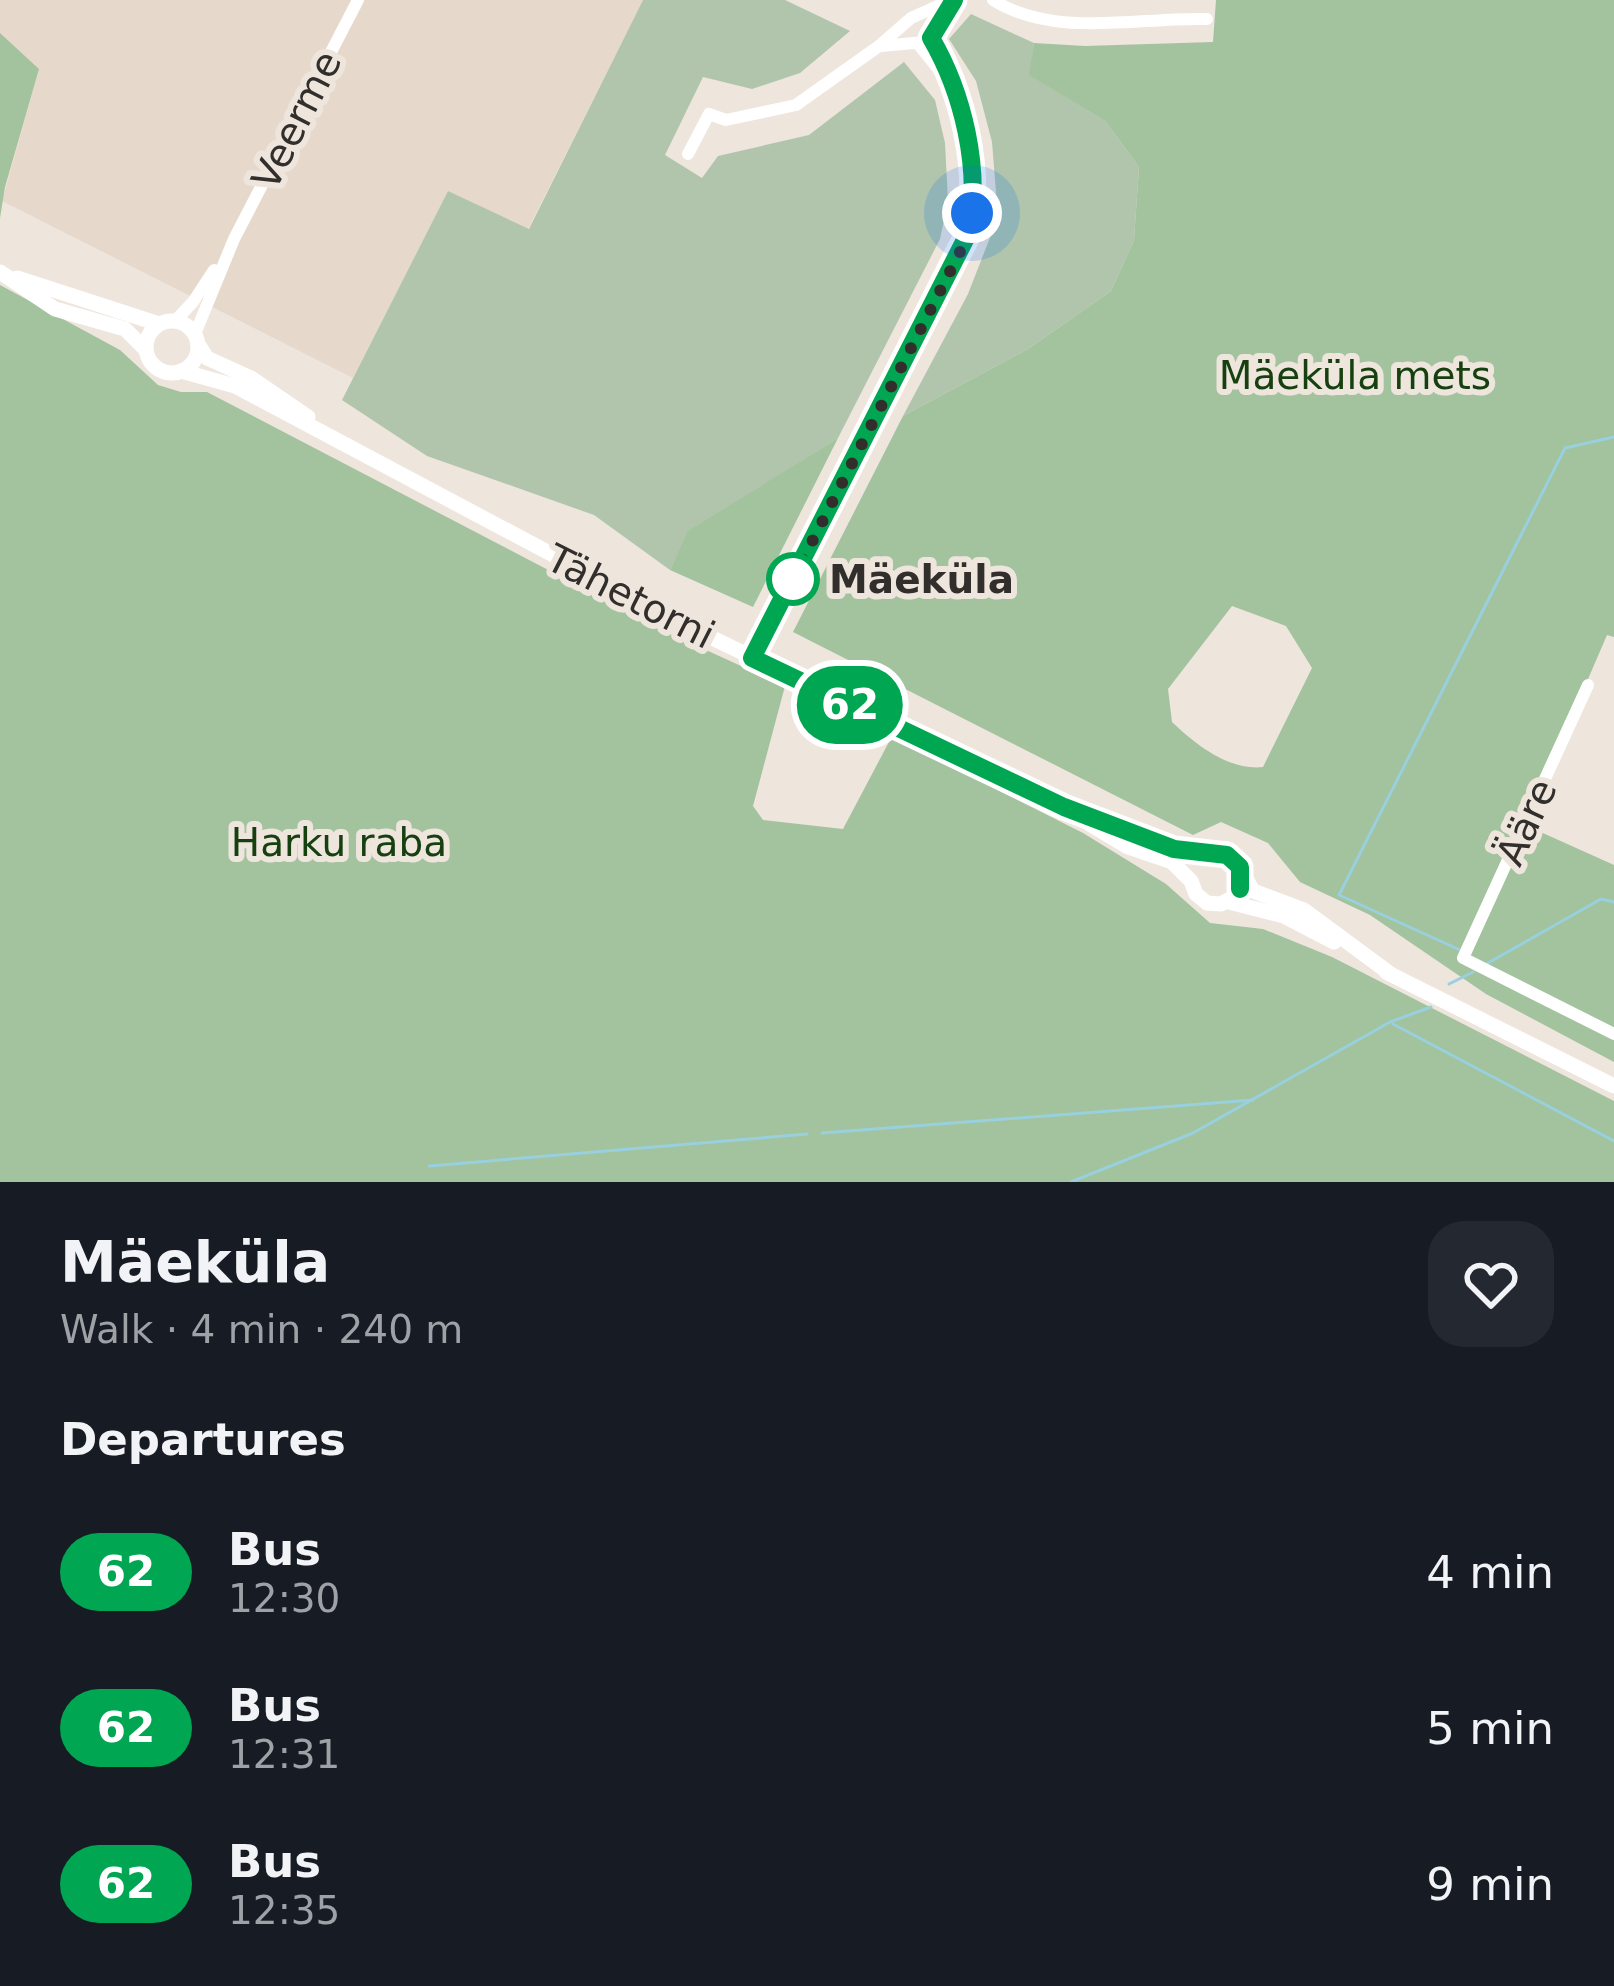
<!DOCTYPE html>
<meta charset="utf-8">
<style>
body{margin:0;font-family:"DejaVu Sans",sans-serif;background:#242831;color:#f1f3f6;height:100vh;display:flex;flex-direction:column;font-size:45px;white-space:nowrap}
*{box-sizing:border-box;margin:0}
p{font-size:39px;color:#9ea1a6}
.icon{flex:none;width:66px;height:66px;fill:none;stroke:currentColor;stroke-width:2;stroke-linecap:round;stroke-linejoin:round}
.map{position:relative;height:1182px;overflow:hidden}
.details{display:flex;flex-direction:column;background:#171b24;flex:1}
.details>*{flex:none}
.badge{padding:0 24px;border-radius:39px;font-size:42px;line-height:78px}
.you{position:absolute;width:60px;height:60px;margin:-30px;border:9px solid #fff;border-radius:50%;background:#1a73e8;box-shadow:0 0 0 18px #1a73e833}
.map>.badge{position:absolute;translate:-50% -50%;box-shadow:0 0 0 6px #fff}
h2{padding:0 60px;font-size:45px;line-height:108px}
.round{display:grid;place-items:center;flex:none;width:126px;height:126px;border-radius:36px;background:#242831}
.head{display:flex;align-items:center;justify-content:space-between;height:204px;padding:0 60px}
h1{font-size:57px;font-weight:600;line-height:90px}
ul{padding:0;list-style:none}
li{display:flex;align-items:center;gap:36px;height:156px;padding:0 60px}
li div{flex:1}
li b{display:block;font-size:45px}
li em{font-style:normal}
li .badge{min-width:132px;font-weight:700;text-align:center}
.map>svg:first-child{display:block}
.built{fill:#e6d9cb}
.green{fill:#b0c5ac}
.forest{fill:#a3c29e;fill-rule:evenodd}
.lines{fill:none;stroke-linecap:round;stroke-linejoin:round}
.stream{stroke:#98d0de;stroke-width:3}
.minor{stroke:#fff;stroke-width:12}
.tertiary{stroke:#fff;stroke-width:15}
.line-casing{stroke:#fff;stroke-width:27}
.line{stroke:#00a651;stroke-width:18}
.walk{stroke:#312e2b;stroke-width:12;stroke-dasharray:0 21.6}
.stop-dot{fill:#fff;stroke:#00a651;stroke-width:6}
.labels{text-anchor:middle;stroke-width:12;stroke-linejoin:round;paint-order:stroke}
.street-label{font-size:39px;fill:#312e2b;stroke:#eee5dd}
.park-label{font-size:39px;fill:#16400f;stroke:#eee5dd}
.stop-label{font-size:39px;font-weight:bold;fill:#312e2b;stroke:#eee5dd;text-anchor:start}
</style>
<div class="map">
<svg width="1614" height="1182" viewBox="0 0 1614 1182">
<rect width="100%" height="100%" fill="#eee5dd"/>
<!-- built -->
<path class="built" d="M0,0H643L528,229L448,191L353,378L2,201L39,69L0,33Z"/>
<!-- green -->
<g class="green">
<path d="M643,0H785L850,31L800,73L752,89L703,77L665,155L702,178L718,156L809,135L904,62L935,100L945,143L948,201L940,239L838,438L689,531L670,570L594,515L427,456L342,400L448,191L529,229Z"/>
<path d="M971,14L1034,43L1030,75L1105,121L1139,167L1134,240L1111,291L1028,349L903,416L968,294L998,217L992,142L976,81L949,39Z"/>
</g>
<!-- forest -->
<g class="forest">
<path d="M1216,0H1614V637L1607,635L1525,825L1614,865V1062L1486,994L1370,915L1300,882L1268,843L1221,822L1193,835L793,632L903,416L1028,349L1111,291L1134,240L1139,167L1105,121L1029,75L1034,43L1085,46L1213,42ZM1232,606L1286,626L1312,668L1263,767C1229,771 1195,744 1172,722L1168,689Z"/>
<path d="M0,33L39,69L5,187L0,218Z"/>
<path d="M0,285L120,350L158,385L181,392H207L671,634L785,686L753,806L763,820L843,829L890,740H899L1083,833L1166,884L1210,923L1263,929L1332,957L1614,1101V1182H0Z"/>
<path d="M838,438L753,607L670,570L688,531Z"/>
</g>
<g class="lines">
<!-- stream -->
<g class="stream">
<path d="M1460,950L1339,895L1565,448L1614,437"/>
<path d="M1488,963L1601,899L1614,902"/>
<path d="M1449,984L1473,972"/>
<path d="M1393,1024L1614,1141"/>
<path d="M822,1133L1253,1100"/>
<path d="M429,1166L807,1134"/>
<path d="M1071,1182L1193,1133L1390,1022L1431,1007"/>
</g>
<!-- minor -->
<g class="minor">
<path d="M993,0C1055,39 1137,17 1207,19"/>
<path d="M918,44L944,76"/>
<path d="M881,46L925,42L951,3"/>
<path d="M688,154L709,114L726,120L796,105L879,46L911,18L951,0"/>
<path d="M175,321L193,302L214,270"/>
<path d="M195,334L234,239L358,0"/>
<path d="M752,658L969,232C980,167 963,94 931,37"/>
<path d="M1588,685L1463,958L1614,1034"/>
</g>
<!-- tertiary -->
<g class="tertiary">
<path d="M0,272L55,309L125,329L146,350"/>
<path d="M17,278L159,324"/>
<circle cx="172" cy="347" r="26"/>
<path d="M198,344L207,358L251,378L308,417"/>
<path d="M181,371L235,386L679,622L1064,807L1174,849L1227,855L1237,862L1253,891L1304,910L1392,975"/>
<path d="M1088,823L1128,847L1172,862L1191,881L1196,894L1207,903L1221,904L1235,896"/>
<path d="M1229,902L1284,916L1334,942"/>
<path d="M1386,972L1614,1086"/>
</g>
</g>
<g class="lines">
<!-- line casing -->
<g class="line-casing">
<path id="line" d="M954,0L931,38C963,93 981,168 969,232L752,658L1064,807L1174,849L1227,855L1240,867V889"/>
</g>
<!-- line -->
<use href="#line" class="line"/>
<!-- walk -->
<path class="walk" d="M793,579L964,244L972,213"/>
</g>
<!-- markers -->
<circle class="stop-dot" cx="793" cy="579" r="24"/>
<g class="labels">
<!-- street labels -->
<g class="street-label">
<text transform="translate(296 120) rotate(-63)" y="14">Veerme</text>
<text transform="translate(631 596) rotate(27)" y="14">Tähetorni</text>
<text transform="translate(1526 822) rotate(-65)" y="14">Ääre</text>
</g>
<!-- park labels -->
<g class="park-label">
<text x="1355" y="389">Mäeküla mets</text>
<text x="339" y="856">Harku raba</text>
</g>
<!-- stop labels -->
<g class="stop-label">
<text x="829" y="593">Mäeküla</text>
</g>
</g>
</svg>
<div class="you" style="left:972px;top:213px"></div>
<b class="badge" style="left:850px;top:705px;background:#00a651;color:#fff">62</b>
</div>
<section class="details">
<div class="head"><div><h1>Mäeküla</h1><p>Walk · 4 min · 240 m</p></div><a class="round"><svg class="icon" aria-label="heart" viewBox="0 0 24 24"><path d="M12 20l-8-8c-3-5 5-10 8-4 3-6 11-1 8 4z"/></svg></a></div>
<h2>Departures</h2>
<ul>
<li><span class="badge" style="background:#00a651;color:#fff">62</span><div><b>Bus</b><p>12:30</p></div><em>4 min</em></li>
<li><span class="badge" style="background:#00a651;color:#fff">62</span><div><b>Bus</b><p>12:31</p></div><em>5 min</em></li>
<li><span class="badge" style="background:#00a651;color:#fff">62</span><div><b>Bus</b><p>12:35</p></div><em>9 min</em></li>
</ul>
</section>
